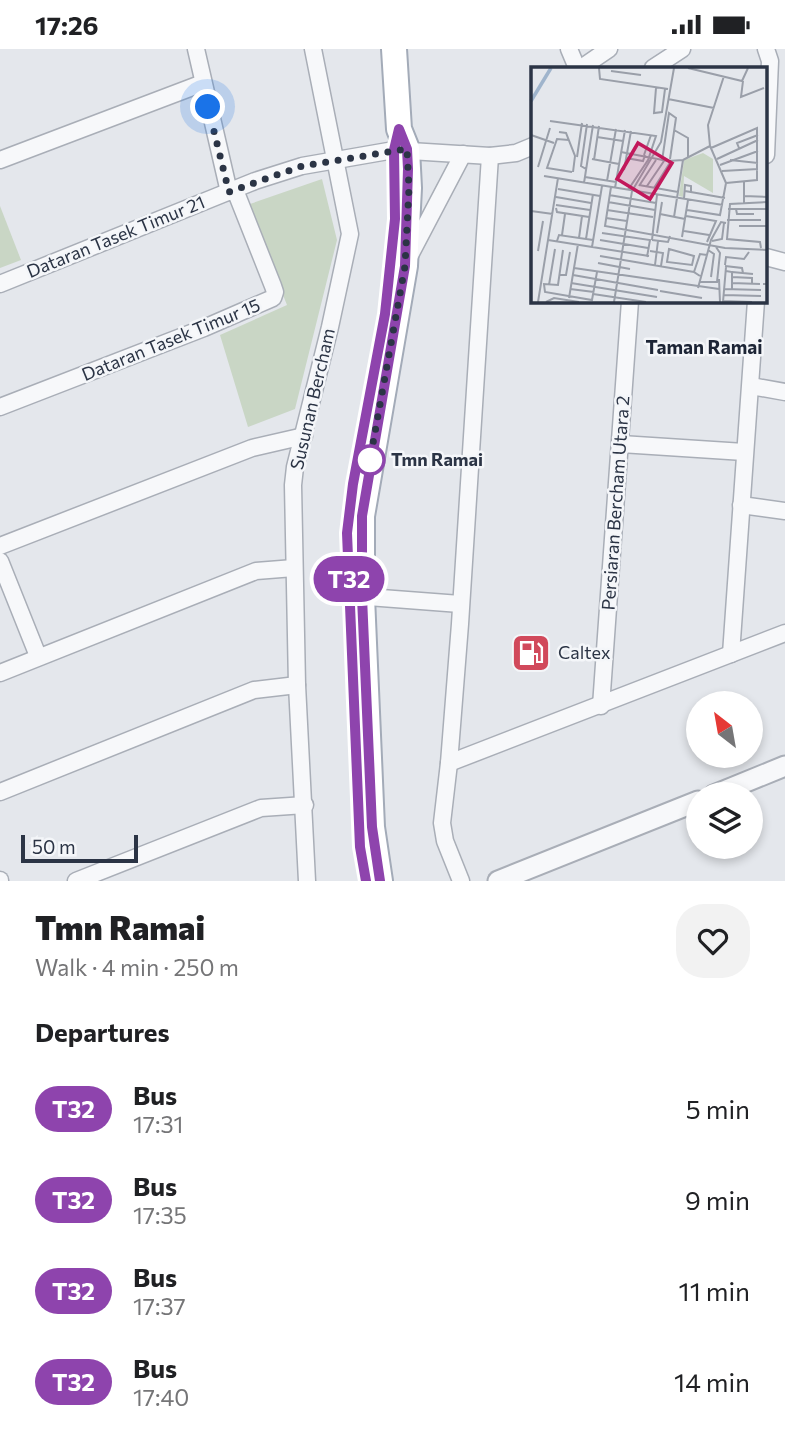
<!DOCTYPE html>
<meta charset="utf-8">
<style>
body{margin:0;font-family:Commissioner,sans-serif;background:#f2f2f2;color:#202124;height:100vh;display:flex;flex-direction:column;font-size:26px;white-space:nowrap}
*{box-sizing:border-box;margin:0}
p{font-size:23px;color:#757577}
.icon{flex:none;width:38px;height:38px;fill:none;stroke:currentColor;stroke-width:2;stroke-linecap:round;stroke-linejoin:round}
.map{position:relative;height:832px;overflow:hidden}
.side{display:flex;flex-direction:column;background:#fff;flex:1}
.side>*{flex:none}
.badge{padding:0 14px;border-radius:23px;font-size:24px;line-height:46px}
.needle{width:46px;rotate:329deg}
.fabs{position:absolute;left:686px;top:642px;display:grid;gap:14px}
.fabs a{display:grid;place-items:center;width:77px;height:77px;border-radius:50%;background:#fff;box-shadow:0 4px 10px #0003;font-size:35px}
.scale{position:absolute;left:21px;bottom:18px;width:117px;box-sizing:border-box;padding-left:7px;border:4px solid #2b3445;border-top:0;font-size:19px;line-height:24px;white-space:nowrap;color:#2b3445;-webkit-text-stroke:5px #f4f6f9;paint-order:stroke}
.you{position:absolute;width:35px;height:35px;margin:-18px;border:5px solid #fff;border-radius:50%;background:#1a73e8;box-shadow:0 0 0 10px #1a73e833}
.map>.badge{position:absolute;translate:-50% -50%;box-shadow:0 0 0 4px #fff}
h2{padding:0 35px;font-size:26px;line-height:63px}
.round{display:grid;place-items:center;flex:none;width:74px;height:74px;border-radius:28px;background:#f2f2f2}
.head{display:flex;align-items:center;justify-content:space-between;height:119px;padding:0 35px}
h1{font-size:33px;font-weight:800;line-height:52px}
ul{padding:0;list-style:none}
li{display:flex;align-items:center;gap:21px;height:91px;padding:0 35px}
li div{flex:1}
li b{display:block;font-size:26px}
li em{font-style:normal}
li .badge{min-width:77px;font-weight:700;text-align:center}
.status{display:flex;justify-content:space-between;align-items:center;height:49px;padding:0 35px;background:#fff;direction:ltr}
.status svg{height:19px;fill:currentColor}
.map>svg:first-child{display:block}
.green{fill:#c9d6c5}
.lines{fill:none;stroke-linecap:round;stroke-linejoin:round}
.minor-casing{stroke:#a9aeb7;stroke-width:19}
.tertiary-casing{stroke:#a9aeb7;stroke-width:23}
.primary-casing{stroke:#a3abb8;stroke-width:28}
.minor{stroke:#f7f8fa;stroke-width:16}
.tertiary{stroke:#f7f8fa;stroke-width:19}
.primary{stroke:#fff;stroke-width:24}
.line-casing{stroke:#fff;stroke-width:16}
.line{stroke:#8e44ad;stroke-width:10}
.walk{stroke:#2b3445;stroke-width:7;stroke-dasharray:0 12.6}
.stop-dot{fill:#fff;stroke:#8e44ad;stroke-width:3.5}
.labels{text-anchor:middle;stroke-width:5;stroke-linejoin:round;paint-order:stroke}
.street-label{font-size:18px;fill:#2b3445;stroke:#f4f6f9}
.stop-label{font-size:18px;font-weight:bold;fill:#2b3445;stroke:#f4f6f9;text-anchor:start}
.poi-label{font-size:18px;fill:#2b3445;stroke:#f4f6f9;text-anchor:start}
.neighbourhood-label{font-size:19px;font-weight:bold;fill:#1d2536;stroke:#f4f6f9}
.inset-river{fill:none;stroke:#9fb4cc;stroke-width:3.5}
.inset-road{fill:none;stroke:#9a9fa9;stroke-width:2}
.view{fill:#c2185b;fill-opacity:0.15;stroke:#c2185b;stroke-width:3.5}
.inset-edge{fill:none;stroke:#2b3445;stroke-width:3.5}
</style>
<div class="status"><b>17:26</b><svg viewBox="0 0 49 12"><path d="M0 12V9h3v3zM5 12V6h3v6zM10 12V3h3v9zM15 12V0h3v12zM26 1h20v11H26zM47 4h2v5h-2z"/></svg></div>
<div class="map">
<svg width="785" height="832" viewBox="0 0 785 832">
<rect width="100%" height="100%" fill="#e4e7ec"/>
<!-- green -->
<g class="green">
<path d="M322,130L337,191L295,360L248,378L220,286L287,256L247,156Z"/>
<path d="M0,157L21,211L0,219Z"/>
</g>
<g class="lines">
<!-- minor casing -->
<g class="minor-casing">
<g id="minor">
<path d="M196,0L229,143"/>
<path d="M569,0L577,19"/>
<path d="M766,0L770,12L766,106"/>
<path d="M581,19L609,0"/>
<path d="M653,19L682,0"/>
<path d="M0,111L203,34"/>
<path d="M409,208L463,105"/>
<path d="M766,208L785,213"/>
<path d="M0,235L255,132L302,117L394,101L490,107L516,104L533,97"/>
<path d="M751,337L785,343"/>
<path d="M0,358L204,279L273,249L275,243L273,237L235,141"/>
<path d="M621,395L744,403"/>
<path d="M741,456L785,462"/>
<path d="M0,497L252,399L304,387"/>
<path d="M0,512L38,607"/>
<path d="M355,547L460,555"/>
<path d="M731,605L756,252"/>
<path d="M0,624L256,522L294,519"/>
<path d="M601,657L630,252"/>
<path d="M449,714L785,584"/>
<path d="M0,743L254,641L297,636"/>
<path d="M0,831V832"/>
<path d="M76,832L261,759L305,756"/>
<path d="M307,832L297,636L293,436L295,418L330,278L350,185L313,0"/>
<path d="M461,832L445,792L442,774L449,714L460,575L490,107"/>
</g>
</g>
<!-- tertiary casing -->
<g class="tertiary-casing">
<g id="tertiary">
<path d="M714,746L785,717"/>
<path d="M498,832L698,752"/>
</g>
</g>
<!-- primary casing -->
<g class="primary-casing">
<path id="primary" d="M380,832L372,778L362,548V467L405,217L409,139L407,100L399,80L394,0"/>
</g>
<!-- minor -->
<use href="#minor" class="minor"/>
<!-- tertiary -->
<use href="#tertiary" class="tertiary"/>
<!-- primary -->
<use href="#primary" class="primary"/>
</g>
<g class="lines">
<!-- line casing -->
<g class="line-casing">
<path id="line" d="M366,832L360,798L347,484L353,435L385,265L395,170L394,101L399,80L407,100L408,120L405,217L362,467V548L372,778L380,832"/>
</g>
<!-- line -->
<use href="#line" class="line"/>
<!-- walk -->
<path class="walk" d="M208,58L229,143L302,117L407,100L409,139L405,217L370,411"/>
</g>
<!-- icons -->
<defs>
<g id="fuel-square" transform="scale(2.0125)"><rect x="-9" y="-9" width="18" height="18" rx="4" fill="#d1495b" stroke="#f4f6f9"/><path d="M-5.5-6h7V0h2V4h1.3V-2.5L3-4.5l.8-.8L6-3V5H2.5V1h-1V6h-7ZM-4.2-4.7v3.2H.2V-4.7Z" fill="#fff"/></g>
</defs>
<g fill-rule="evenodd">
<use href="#fuel-square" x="531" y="604"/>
</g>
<!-- markers -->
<circle class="stop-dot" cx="370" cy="411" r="14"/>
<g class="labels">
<!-- street labels -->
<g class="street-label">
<text transform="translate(116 188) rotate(-22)" y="6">Dataran Tasek Timur 21</text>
<text transform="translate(171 291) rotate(-22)" y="6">Dataran Tasek Timur 15</text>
<text transform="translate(313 350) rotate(-77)" y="6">Susunan Bercham</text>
<text transform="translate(616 454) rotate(-86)" y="6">Persiaran Bercham Utara 2</text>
</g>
<!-- stop labels -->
<g class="stop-label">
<text x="391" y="417">Tmn Ramai</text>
</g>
<!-- poi labels -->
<g class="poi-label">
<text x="558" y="610">Caltex</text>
</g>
<!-- neighbourhood labels -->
<g class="neighbourhood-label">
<text x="704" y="305">Taman Ramai</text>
</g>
</g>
<!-- overview -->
<g transform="translate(531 18)">
<rect width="236" height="236" fill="#e4e7ec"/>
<path d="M172,86L182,92V126L153,109L152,130L148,129L153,93Z" fill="#c9d6c5"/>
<path class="inset-river" d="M0,34L20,1"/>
<path class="inset-road" d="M68,1L69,12L137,22M157,1L211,14L217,1M80,4L110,8M193,9L177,58L179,79L195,116M212,14L210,30L233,21M125,21L123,46L131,45L134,22M137,32L183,41M19,54L125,69L117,93L97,123M143,63L157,71V91M28,65L35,66L44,89L42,105M0,68L23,76M66,70L92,74M38,73L26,72L16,101L41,105M180,81L226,61V113L195,116M208,81L206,76L227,68M90,85L137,94L152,93L179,79M113,88L120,68M46,90L51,56M95,91L112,94L114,88M61,92L88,97M186,92L227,73M63,93L68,59M199,93L227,96M131,94L138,46L145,51L139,92M189,98L227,84M7,100L19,61M55,102L50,99L56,57M93,103L100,64M191,104L227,102M13,109L192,138M54,110L85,115M76,114L85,62M53,116L62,58M108,118L147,125M108,119L125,93M116,119L133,94M80,120L74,159L194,181L237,183M84,121L94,63M123,121L140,94M27,122L69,129M154,124L194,131M78,128L125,136M213,129L237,130M25,130L60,136M153,132L154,118L160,119V125M77,135L124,143M25,138L59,143M213,138V115M25,141L26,145L58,150M197,142H237M205,142L206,147H223M76,143L122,150M156,143L189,148L195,116M0,144L22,147M129,147L154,152M155,149L185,154L176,175M143,150L152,93M75,151L96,154M196,153H230M208,159H237M153,164L178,168M71,166L119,173L116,190M126,166L131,135M31,168L34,147M151,170L157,133M48,171L51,149M55,172L62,127M17,173L118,189M69,173L117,181M121,173L126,128M121,173L137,175L139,169M26,174L28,168L62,173M181,174L191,172L193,156M61,180L71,119M230,181L229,175L196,172L199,137L237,135M138,182L163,189L161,198L136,195ZM32,183L27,218L13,217L14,225L61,233L66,205M177,183L183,187L180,210M7,184L12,154M119,184L132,186L130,199M69,189L163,205M67,196L99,202M124,198L127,174M194,198L195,190L213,192L218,185M194,199L211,201L212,206M43,201L188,222M195,204L201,205V222M201,205L222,207M28,208H35L39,185M42,208L127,223M169,209L163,205L169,187L176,188M201,210L221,211V216M188,212L189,235M168,215H186L189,186L185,180M40,216L126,230M201,216L229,217M232,217H236V235M18,218L24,182M167,221L180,173L190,155L195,156M39,222L63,225M193,222L230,223M129,224L171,231M62,227L115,235M193,228L230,229M38,231L47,177M192,234L221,235M7,235L27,111M15,235L23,231L48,235M83,235L101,124L130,75L143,1M192,235L195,200"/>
<path class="view" d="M107,76L141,96L119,132L86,112Z"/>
<rect width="236" height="236" class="inset-edge"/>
</g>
</svg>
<div class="fabs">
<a><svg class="needle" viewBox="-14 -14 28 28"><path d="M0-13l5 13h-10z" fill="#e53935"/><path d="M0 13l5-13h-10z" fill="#757577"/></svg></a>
<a><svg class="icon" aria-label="layers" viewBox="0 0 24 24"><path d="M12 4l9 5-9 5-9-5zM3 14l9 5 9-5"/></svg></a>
</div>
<div class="scale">50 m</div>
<div class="you" style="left:208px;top:58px"></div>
<b class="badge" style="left:349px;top:530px;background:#8e44ad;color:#fff">T32</b>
</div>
<section class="side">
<div class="head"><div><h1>Tmn Ramai</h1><p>Walk · 4 min · 250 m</p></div><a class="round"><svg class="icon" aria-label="heart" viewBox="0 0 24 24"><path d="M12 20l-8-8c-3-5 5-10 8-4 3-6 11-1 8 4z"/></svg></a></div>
<h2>Departures</h2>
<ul>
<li><span class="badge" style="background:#8e44ad;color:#fff">T32</span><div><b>Bus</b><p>17:31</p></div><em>5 min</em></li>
<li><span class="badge" style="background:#8e44ad;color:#fff">T32</span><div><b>Bus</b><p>17:35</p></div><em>9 min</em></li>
<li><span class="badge" style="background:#8e44ad;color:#fff">T32</span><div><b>Bus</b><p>17:37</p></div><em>11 min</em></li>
<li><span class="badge" style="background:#8e44ad;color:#fff">T32</span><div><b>Bus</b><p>17:40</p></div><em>14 min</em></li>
</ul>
</section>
